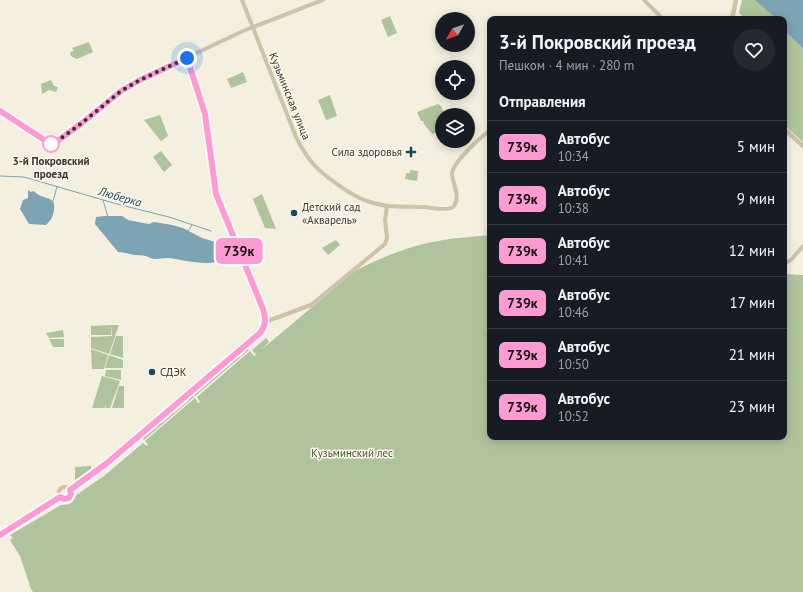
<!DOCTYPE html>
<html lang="ru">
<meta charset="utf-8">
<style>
body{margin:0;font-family:"PT Sans",sans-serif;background:#242831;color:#f1f3f6;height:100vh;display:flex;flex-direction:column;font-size:15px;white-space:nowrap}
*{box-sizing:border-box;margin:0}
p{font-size:13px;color:#9ea1a6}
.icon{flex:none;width:22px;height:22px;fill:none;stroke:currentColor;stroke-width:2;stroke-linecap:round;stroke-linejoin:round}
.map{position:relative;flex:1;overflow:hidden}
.side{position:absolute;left:487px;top:16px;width:300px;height:424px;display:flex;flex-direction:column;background:#171b24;border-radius:8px;box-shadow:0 2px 10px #0003}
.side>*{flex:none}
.badge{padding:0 8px;border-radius:6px;font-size:14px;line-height:26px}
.needle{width:26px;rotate:230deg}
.buttons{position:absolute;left:435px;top:12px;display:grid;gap:8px}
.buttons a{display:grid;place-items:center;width:40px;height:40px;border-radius:50%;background:#171b24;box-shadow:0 2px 10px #0003;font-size:20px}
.you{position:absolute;width:20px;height:20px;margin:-10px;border:3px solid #fff;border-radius:50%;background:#1a73e8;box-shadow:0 0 0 6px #1a73e833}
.map>.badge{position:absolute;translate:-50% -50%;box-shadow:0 0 0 2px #fff}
h2{padding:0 12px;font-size:15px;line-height:36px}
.round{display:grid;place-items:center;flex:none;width:42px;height:42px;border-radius:21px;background:#242831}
.summary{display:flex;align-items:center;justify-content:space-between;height:68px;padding:0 12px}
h1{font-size:19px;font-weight:600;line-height:30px}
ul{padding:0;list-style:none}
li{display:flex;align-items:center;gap:12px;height:52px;padding:0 12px;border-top:1px solid #363941}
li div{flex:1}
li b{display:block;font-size:15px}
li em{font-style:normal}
li .badge{min-width:44px;font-weight:700;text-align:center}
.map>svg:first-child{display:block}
.green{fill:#afc49d}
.water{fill:#7ca4b3}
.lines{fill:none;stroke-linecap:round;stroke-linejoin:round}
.stream{stroke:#7ca4b3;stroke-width:1}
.minor{stroke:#cdc2aa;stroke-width:4}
.tertiary{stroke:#cdc2aa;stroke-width:4.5}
.line-casing{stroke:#fff;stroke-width:9}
.line{stroke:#ff9ad2;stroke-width:6}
.walk{stroke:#3a332a;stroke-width:4;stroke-dasharray:0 7.2}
.stop-dot{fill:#fff;stroke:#ff9ad2;stroke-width:2}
.poi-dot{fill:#1c4b5e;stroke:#fbf7ec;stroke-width:1.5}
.labels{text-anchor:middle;stroke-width:3;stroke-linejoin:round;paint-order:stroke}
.street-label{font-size:11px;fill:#3a332a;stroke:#fbf7ec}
.poi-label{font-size:11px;fill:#3a332a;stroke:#fbf7ec;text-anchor:start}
.stop-label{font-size:11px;font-weight:bold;fill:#3a332a;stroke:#fbf7ec}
.park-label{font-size:11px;fill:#3f5a2c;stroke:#fbf7ec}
.water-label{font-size:12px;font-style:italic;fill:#1c4b5e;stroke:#fbf7ec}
</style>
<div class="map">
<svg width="803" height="592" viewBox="0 0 803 592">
<rect width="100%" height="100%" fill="#f4efdf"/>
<!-- green -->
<g class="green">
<path d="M742,0H803V142L784,125V19H746L739,13Z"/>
<path d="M390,16L397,33L388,37L381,20Z"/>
<path d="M89,42L93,52L77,59L71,56L70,52L74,51L72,48Z"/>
<path d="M243,72L247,82L231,88L227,79Z"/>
<path d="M51,80L54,86L58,87L56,92L49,90L42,94L41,84Z"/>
<path d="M330,95L337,116L326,120L318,100Z"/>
<path d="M438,104L441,106L444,114L442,115V119L435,133L432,134L424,124L423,121H421L417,112Z"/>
<path d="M160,115L168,136L161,141L144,120Z"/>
<path d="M161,151L172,165L164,172L153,157Z"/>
<path d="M410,170L418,171L417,181L405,179L406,173H410Z"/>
<path d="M262,194L276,229L265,228L253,199Z"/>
<path d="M490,235V437H784V274L803,275V592H33L31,589L20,556L10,540L13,538L10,535L61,505C74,505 72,501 78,493L82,497L79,493L104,476L143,443L147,446L148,445L145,441L195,398L198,403L200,402L197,397L250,351L254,356L256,355L252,350L266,338L269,342L261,350L355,271C377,259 407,247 432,242C451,238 471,237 490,235Z"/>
<path d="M336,240L340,245L328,255L322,248Z"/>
<path d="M112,325H119L109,354L91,348V337L112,336L111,326V335H91V326Z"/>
<path d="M63,330L64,337L49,338L46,333Z"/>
<path d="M116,336H123V358L110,354Z"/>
<path d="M49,339H64V347H53Z"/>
<path d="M246,346L249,350L195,396L192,392L197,389L199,391L210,381V378L213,379L224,369V367L226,368L237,358V356L240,357L246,351L244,348Z"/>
<path d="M91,349L108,355L104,369H92Z"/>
<path d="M109,355L123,360V368H105Z"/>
<path d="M106,370H121V380L105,376Z"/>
<path d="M102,376L120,381L110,408H106L105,404V408H92Z"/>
<path d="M119,386H124V408H112Z"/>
<path d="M191,394L194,397L144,440L141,436L145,433L147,435L158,426L157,424L160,422L162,423L172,414L171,411L174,413L189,400L187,397Z"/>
<path d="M89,466H91V469L75,480V467Z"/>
</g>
<!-- water -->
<g class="water">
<path d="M755,0H803V48L784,30V19H777Z"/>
<path d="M28,190L31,192L33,191C35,192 38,195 41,196C49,199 56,199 54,210C53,217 51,220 46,225L29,224L20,209L23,200L28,198Z"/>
<path d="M104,216H122L128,220L143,223L149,224L154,222L172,225L183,228L202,238L222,244L226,247C229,274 182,259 168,258C164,258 159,259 155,259C152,259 149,257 146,256C142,255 138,255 134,255C128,254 124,252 118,252L95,224L96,217Z"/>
</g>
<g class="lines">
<!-- stream -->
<g class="stream">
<path d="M0,176L24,177L117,204L169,217L211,231"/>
<path d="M103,200L108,217"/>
<path d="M53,201L57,187"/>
<path d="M188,231L192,225"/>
</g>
<!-- minor -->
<g class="minor">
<path d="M242,0L296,137C302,149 309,161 319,170C332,181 353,197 370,202C387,208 407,206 425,207C431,208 451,211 454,206C461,196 452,183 452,173C454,161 480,138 490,130"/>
<path d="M644,0L663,19"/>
<path d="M0,111L52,145L82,123L121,91L140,80L243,31L323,0"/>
<path d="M784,264L791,260L803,246"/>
<path d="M265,322L311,305L385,244L387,238L385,220L387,206"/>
<circle cx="65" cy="493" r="6"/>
<path d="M70,490L107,463L259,333C266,325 266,319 263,309L216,194L205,114L187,58"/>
<path d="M0,535L60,497"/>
</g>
<!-- tertiary -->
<g class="tertiary">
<path d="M732,19L736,0"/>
<path d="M784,129L803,146"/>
</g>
</g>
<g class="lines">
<!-- line casing -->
<g class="line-casing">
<path id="line" d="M0,111L52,145L82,123L121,91L140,80L187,58L205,114L216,194L263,309C266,319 266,325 260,333L107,463L70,490L71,494L69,498L64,499L60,497L0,535"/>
</g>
<!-- line -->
<use href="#line" class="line"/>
<!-- walk -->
<path class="walk" d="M51,144L52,145L82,123L121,91L140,80L187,58"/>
</g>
<!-- markers -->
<circle class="stop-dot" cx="51" cy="144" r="8"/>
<g class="poi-dot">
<path d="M409 146h4v4h4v4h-4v4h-4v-4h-4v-4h4z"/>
<circle cx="294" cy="213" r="4"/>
<circle cx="152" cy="372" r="4"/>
</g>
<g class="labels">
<!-- street labels -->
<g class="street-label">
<text transform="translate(290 96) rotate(68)" y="4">Кузьминская улица</text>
</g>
<!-- poi labels -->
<g class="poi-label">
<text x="402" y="156" text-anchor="end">Сила здоровья</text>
<text x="302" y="211">Детский сад<tspan x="302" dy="13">«Акварель»</tspan></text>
<text x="160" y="376">СДЭК</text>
</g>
<!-- stop labels -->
<g class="stop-label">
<text x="51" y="165">3-й Покровский<tspan x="51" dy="13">проезд</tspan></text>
</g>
<!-- park labels -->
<g class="park-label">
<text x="352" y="457">Кузьминский лес</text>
</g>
<!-- water labels -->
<g class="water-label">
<text transform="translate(120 197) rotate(16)" y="4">Люберка</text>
</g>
</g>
</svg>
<div class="buttons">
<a><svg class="needle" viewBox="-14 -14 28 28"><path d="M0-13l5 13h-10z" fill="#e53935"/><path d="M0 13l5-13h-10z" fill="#9ea1a6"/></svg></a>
<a><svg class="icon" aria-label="locate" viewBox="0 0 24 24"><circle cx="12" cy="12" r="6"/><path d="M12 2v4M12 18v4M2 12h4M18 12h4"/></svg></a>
<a><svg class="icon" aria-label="layers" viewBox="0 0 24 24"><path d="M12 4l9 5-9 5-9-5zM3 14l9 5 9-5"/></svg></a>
</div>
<div class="you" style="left:187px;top:58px"></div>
<b class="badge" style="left:239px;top:251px;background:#ff9ad2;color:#111">739к</b>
<section class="side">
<div class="summary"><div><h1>3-й Покровский проезд</h1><p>Пешком · 4 мин · 280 m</p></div><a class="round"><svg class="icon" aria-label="heart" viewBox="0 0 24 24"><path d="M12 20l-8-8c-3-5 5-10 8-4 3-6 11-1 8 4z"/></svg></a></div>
<h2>Отправления</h2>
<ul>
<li><span class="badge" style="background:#ff9ad2;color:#111">739к</span><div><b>Автобус</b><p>10:34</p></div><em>5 мин</em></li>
<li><span class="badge" style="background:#ff9ad2;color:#111">739к</span><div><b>Автобус</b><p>10:38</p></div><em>9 мин</em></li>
<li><span class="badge" style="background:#ff9ad2;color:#111">739к</span><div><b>Автобус</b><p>10:41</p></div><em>12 мин</em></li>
<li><span class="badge" style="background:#ff9ad2;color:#111">739к</span><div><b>Автобус</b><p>10:46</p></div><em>17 мин</em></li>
<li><span class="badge" style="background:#ff9ad2;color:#111">739к</span><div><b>Автобус</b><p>10:50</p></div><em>21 мин</em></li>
<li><span class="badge" style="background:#ff9ad2;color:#111">739к</span><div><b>Автобус</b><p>10:52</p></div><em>23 мин</em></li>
</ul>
</section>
</div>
